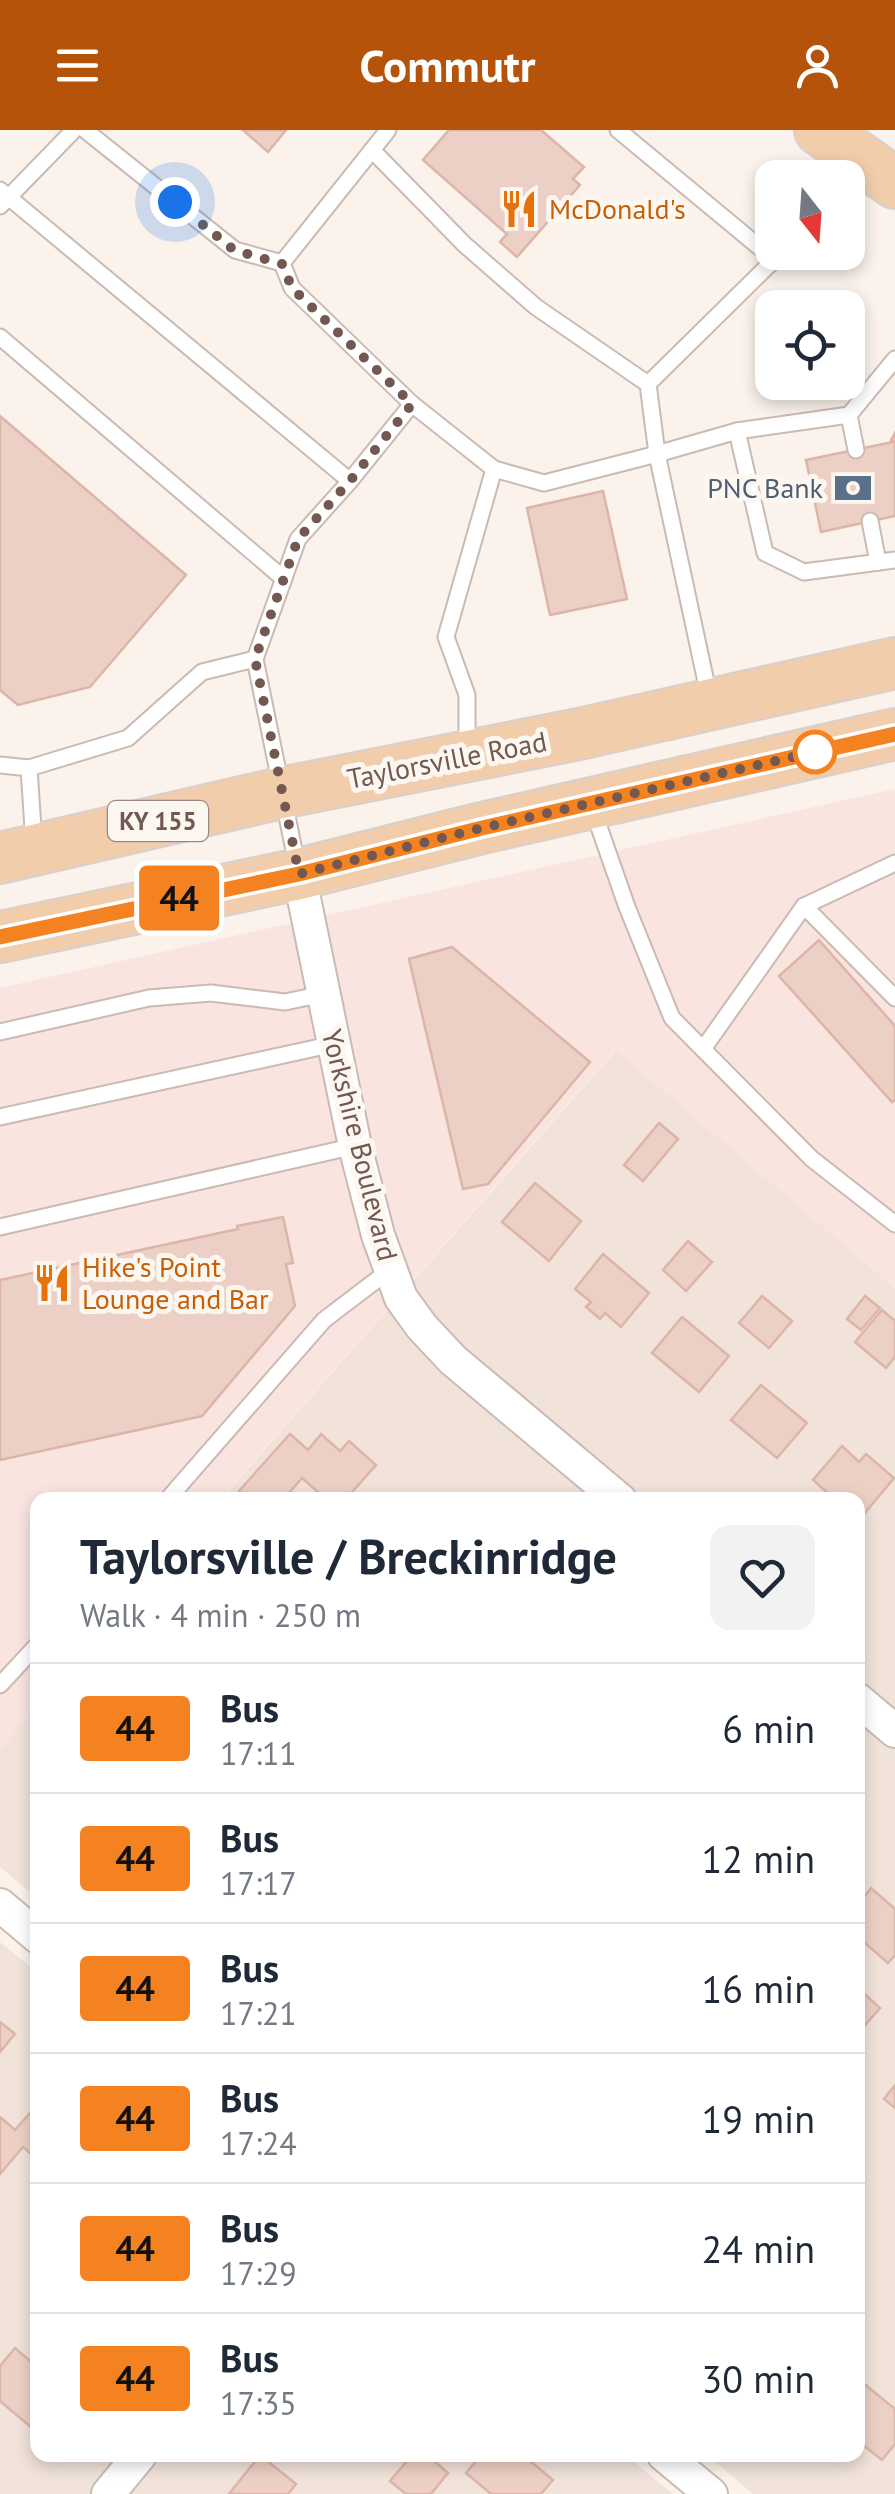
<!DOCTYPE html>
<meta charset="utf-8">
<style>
body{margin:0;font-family:"PT Sans",sans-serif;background:#f2f2f3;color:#1f2937;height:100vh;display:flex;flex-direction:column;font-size:38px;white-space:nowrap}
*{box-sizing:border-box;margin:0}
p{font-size:32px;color:#747a83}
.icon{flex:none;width:55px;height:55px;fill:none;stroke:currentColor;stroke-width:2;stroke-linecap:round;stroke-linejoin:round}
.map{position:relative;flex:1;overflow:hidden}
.drawer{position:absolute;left:30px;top:1362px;width:835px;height:970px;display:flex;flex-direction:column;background:#fff;border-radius:20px;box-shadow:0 5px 15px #0003}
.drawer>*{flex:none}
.badge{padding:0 20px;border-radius:8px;font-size:35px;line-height:65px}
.needle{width:65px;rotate:163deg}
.buttons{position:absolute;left:755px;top:30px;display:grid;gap:20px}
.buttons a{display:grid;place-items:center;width:110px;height:110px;border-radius:20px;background:#fff;box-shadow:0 5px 15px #0003;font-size:50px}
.you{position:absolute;width:50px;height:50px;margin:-25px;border:8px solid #fff;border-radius:50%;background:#1a73e8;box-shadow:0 0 0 15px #1a73e833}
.map>.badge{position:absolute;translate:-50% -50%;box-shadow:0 0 0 5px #fff}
.round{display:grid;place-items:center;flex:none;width:105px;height:105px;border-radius:20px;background:#f2f2f3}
.head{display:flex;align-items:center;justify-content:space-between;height:170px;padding:0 50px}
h1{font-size:48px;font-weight:700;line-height:75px}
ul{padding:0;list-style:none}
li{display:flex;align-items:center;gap:30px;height:130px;padding:0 50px;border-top:2px solid #e0e1e3}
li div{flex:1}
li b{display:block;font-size:38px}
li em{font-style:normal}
li .badge{min-width:110px;font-weight:700;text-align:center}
header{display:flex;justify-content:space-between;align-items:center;height:130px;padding:0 50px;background:#b45309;color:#fff;font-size:45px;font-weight:700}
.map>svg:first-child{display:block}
.residential{fill:#f1e3da}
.commercial{fill:#f9e4e0}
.building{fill:#ecd0c5;stroke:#ddb5a8;stroke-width:2.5}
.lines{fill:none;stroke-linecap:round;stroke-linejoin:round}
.lane-casing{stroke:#cbbab1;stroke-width:19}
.street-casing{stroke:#cbbab1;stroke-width:36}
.primary-casing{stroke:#d8d0ce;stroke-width:54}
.lane{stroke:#fff;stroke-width:15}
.street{stroke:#fff;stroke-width:32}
.primary{stroke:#f1cdab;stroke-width:50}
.line-casing{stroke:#fff;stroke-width:22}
.line{stroke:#f58220;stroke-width:15}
.walk{stroke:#725850;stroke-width:10;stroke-dasharray:0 18}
.stop-dot{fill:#fff;stroke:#f58220;stroke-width:5}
.labels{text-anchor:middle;stroke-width:10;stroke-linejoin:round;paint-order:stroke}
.shield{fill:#fdf7f1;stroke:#9c8880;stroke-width:2.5}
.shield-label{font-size:25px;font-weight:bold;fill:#725850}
.food-label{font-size:28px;fill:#c56008;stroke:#fdf7f1;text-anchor:start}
.service-label{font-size:28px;fill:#4e5e75;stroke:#fdf7f1;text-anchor:end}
.street-label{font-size:28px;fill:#725850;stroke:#fdf7f1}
</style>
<header><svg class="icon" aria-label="menu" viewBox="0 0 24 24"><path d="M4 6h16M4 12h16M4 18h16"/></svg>Commutr<svg class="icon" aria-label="person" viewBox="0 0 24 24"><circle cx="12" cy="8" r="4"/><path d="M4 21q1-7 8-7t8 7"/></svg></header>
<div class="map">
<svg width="895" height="2364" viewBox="0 0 895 2364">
<rect width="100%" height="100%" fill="#faf2eb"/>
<!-- residential -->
<g class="residential">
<path d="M616,920L895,1158V2364H753L707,2325H858V1370H220Z"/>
<path d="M37,1577V1768L0,1737V1619Z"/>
<path d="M0,1812L37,1842L38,2325H625L673,2364H0Z"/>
</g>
<!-- commercial -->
<path class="commercial" d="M895,659V1158L615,920L219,1370H38L37,1577L0,1619V858Z"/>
<!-- building -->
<g class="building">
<path d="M243,0H286L268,22Z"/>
<path d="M449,0H541L584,37L573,49L580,55L517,127L500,112L507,104L423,30Z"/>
<path d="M0,286L186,445L90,557L18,575L0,560Z"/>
<path d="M895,303V386L821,402L806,330L893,312L891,310Z"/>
<path d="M603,361L627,469L550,485L527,378Z"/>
<path d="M819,810L895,896V970L892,972L779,846Z"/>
<path d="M452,817L590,932L488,1054L463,1059L409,829Z"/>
<path d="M659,993L678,1009L643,1051L624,1035Z"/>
<path d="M535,1053L581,1091L549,1131L502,1092Z"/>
<path d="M283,1087L293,1133L286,1134L295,1176L202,1286L0,1330V1150L238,1099L237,1096Z"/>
<path d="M688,1111L712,1132L686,1161L663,1140Z"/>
<path d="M603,1124L649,1163L621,1197L605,1183L600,1189L586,1177L591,1172L575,1159Z"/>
<path d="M762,1166L792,1191L769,1218L739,1193Z"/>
<path d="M865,1166L880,1178L861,1200L847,1189Z"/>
<path d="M882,1180L895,1191V1227L886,1238L855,1212Z"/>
<path d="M682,1187L729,1226L699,1262L652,1223Z"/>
<path d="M761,1255L807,1293L777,1328L731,1290Z"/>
<path d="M290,1304L308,1320L321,1304L340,1321L349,1311L376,1335L345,1370H327L302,1348L283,1370H249L239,1361Z"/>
<path d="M842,1316L859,1332L866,1324L894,1348L859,1390L858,1370H826L830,1365L813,1350Z"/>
<path d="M871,1758L895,1779V1825L888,1833L858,1807V1775Z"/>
<path d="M858,1858L880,1878L858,1903Z"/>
<path d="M0,1892L15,1904L0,1922Z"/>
<path d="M895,1955V1978L884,1969Z"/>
<path d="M38,1974V2030L23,2017L0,2044V1987L15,2000Z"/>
<path d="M15,2218L35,2235L38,2232V2303L0,2271V2236Z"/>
<path d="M862,2252L895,2279V2314L882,2330L858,2311V2258Z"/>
<path d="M260,2325L296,2354L288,2364H229Z"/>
<path d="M412,2325H427L448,2343L431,2364H406L390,2351Z"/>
<path d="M481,2325H523L553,2350L541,2364H491L466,2343Z"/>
</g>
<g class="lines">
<!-- lane casing -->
<g class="lane-casing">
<g id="lane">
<path d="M85,0L235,120L282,133"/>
<path d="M388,0L282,133L292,158L412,274"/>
<path d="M618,0L776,131"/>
<path d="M0,60L350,351"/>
<path d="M0,76L74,0"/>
<path d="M0,207L284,449"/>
<path d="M648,254L782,122"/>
<path d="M737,301L765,423L804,442L895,430"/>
<path d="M856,320L849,285L895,229"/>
<path d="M870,391L878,432"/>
<path d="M255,529L297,735"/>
<path d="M709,566L657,324L737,301L849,285"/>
<path d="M467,617V565L446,507L494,339"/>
<path d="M0,635L29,638L128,608L202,542L255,529L298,409L350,351L412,274L494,339L544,353L657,324L648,254L536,177L465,115L372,20"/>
<path d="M29,638L34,714"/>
<path d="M592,677L627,777L672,888L812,1029L895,1094"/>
<path d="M895,733L804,776L895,868"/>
<path d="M0,902L149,868L211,863L285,872L323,864"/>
<path d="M703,919L804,776"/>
<path d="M0,987L334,914"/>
<path d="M0,1097L355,1016"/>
<path d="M167,1370L324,1190L391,1139"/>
<path d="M0,1555L38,1514"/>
</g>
</g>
<!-- street casing -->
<g class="street-casing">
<g id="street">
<path d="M299,744L355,1016L378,1105L401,1168L422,1197L453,1230L620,1370"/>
<path d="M858,1570L895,1601"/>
<path d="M0,1775L38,1807"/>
<path d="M664,2325L711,2364"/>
<path d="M108,2364L140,2325"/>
</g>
</g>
<!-- primary casing -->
<g class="primary-casing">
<g id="primary">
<path d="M820,0L895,53"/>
<path d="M0,728L281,663L579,604L895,533"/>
<path d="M0,807L299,744L482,698L895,604"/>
</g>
</g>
<!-- lane -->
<use href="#lane" class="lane"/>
<!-- street -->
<use href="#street" class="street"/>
<!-- primary -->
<use href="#primary" class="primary"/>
</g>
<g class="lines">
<!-- line casing -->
<g class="line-casing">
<path id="line" d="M0,807L299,744L482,698L895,604"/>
</g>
<!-- line -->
<use href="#line" class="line"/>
<!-- walk -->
<path class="walk" d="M175,72L234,120L282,134L292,158L412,274L350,351L298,409L255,529L299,744L482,698L815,622"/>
</g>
<!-- icons -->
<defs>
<g id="restaurant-bare" transform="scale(3)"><path d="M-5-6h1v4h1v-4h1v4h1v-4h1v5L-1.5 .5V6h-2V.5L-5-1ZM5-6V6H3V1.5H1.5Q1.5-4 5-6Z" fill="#e8710a" stroke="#fdf7f1" stroke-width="2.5" paint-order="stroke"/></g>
<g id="bank-bare" transform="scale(3)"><path d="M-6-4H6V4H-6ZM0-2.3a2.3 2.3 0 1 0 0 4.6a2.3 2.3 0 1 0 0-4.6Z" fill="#5c6f8a" stroke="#fdf7f1" stroke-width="2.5" paint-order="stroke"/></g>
</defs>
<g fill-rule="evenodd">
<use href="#restaurant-bare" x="519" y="79"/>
<use href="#bank-bare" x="853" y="358"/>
<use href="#restaurant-bare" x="52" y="1153"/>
</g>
<!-- markers -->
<circle class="stop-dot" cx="815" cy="622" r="20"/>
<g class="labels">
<!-- shield labels -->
<rect class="shield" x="108" y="671" width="100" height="40" rx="8"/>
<g class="shield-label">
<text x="158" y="700">KY 155</text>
</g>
<!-- food labels -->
<g class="food-label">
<text x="549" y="89">McDonald's</text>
<text x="82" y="1147">Hike's Point<tspan x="82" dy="32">Lounge and Bar</tspan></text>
</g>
<!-- service labels -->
<g class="service-label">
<text x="823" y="368">PNC Bank</text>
</g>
<!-- street labels -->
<g class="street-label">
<text transform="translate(447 630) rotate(-11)" y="10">Taylorsville Road</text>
<text transform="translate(360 1015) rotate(76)" y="10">Yorkshire Boulevard</text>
</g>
</g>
</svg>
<div class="buttons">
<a><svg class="needle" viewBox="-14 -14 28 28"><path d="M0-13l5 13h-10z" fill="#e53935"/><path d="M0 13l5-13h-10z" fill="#747a83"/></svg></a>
<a><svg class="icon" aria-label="locate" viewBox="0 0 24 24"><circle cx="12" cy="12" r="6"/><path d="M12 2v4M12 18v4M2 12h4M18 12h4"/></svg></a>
</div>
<div class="you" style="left:175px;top:72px"></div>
<b class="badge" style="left:179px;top:768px;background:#f58220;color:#111">44</b>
<section class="drawer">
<div class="head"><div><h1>Taylorsville / Breckinridge</h1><p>Walk · 4 min · 250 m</p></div><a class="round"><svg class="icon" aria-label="heart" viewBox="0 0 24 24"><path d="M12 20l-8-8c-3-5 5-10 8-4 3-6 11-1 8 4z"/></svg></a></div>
<ul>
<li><span class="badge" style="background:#f58220;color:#111">44</span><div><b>Bus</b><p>17:11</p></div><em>6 min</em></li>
<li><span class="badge" style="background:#f58220;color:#111">44</span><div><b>Bus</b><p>17:17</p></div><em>12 min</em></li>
<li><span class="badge" style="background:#f58220;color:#111">44</span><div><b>Bus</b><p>17:21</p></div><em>16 min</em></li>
<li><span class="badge" style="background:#f58220;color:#111">44</span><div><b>Bus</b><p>17:24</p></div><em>19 min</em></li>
<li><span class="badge" style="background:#f58220;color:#111">44</span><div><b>Bus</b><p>17:29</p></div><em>24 min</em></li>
<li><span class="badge" style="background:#f58220;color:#111">44</span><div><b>Bus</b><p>17:35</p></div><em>30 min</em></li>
</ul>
</section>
</div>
